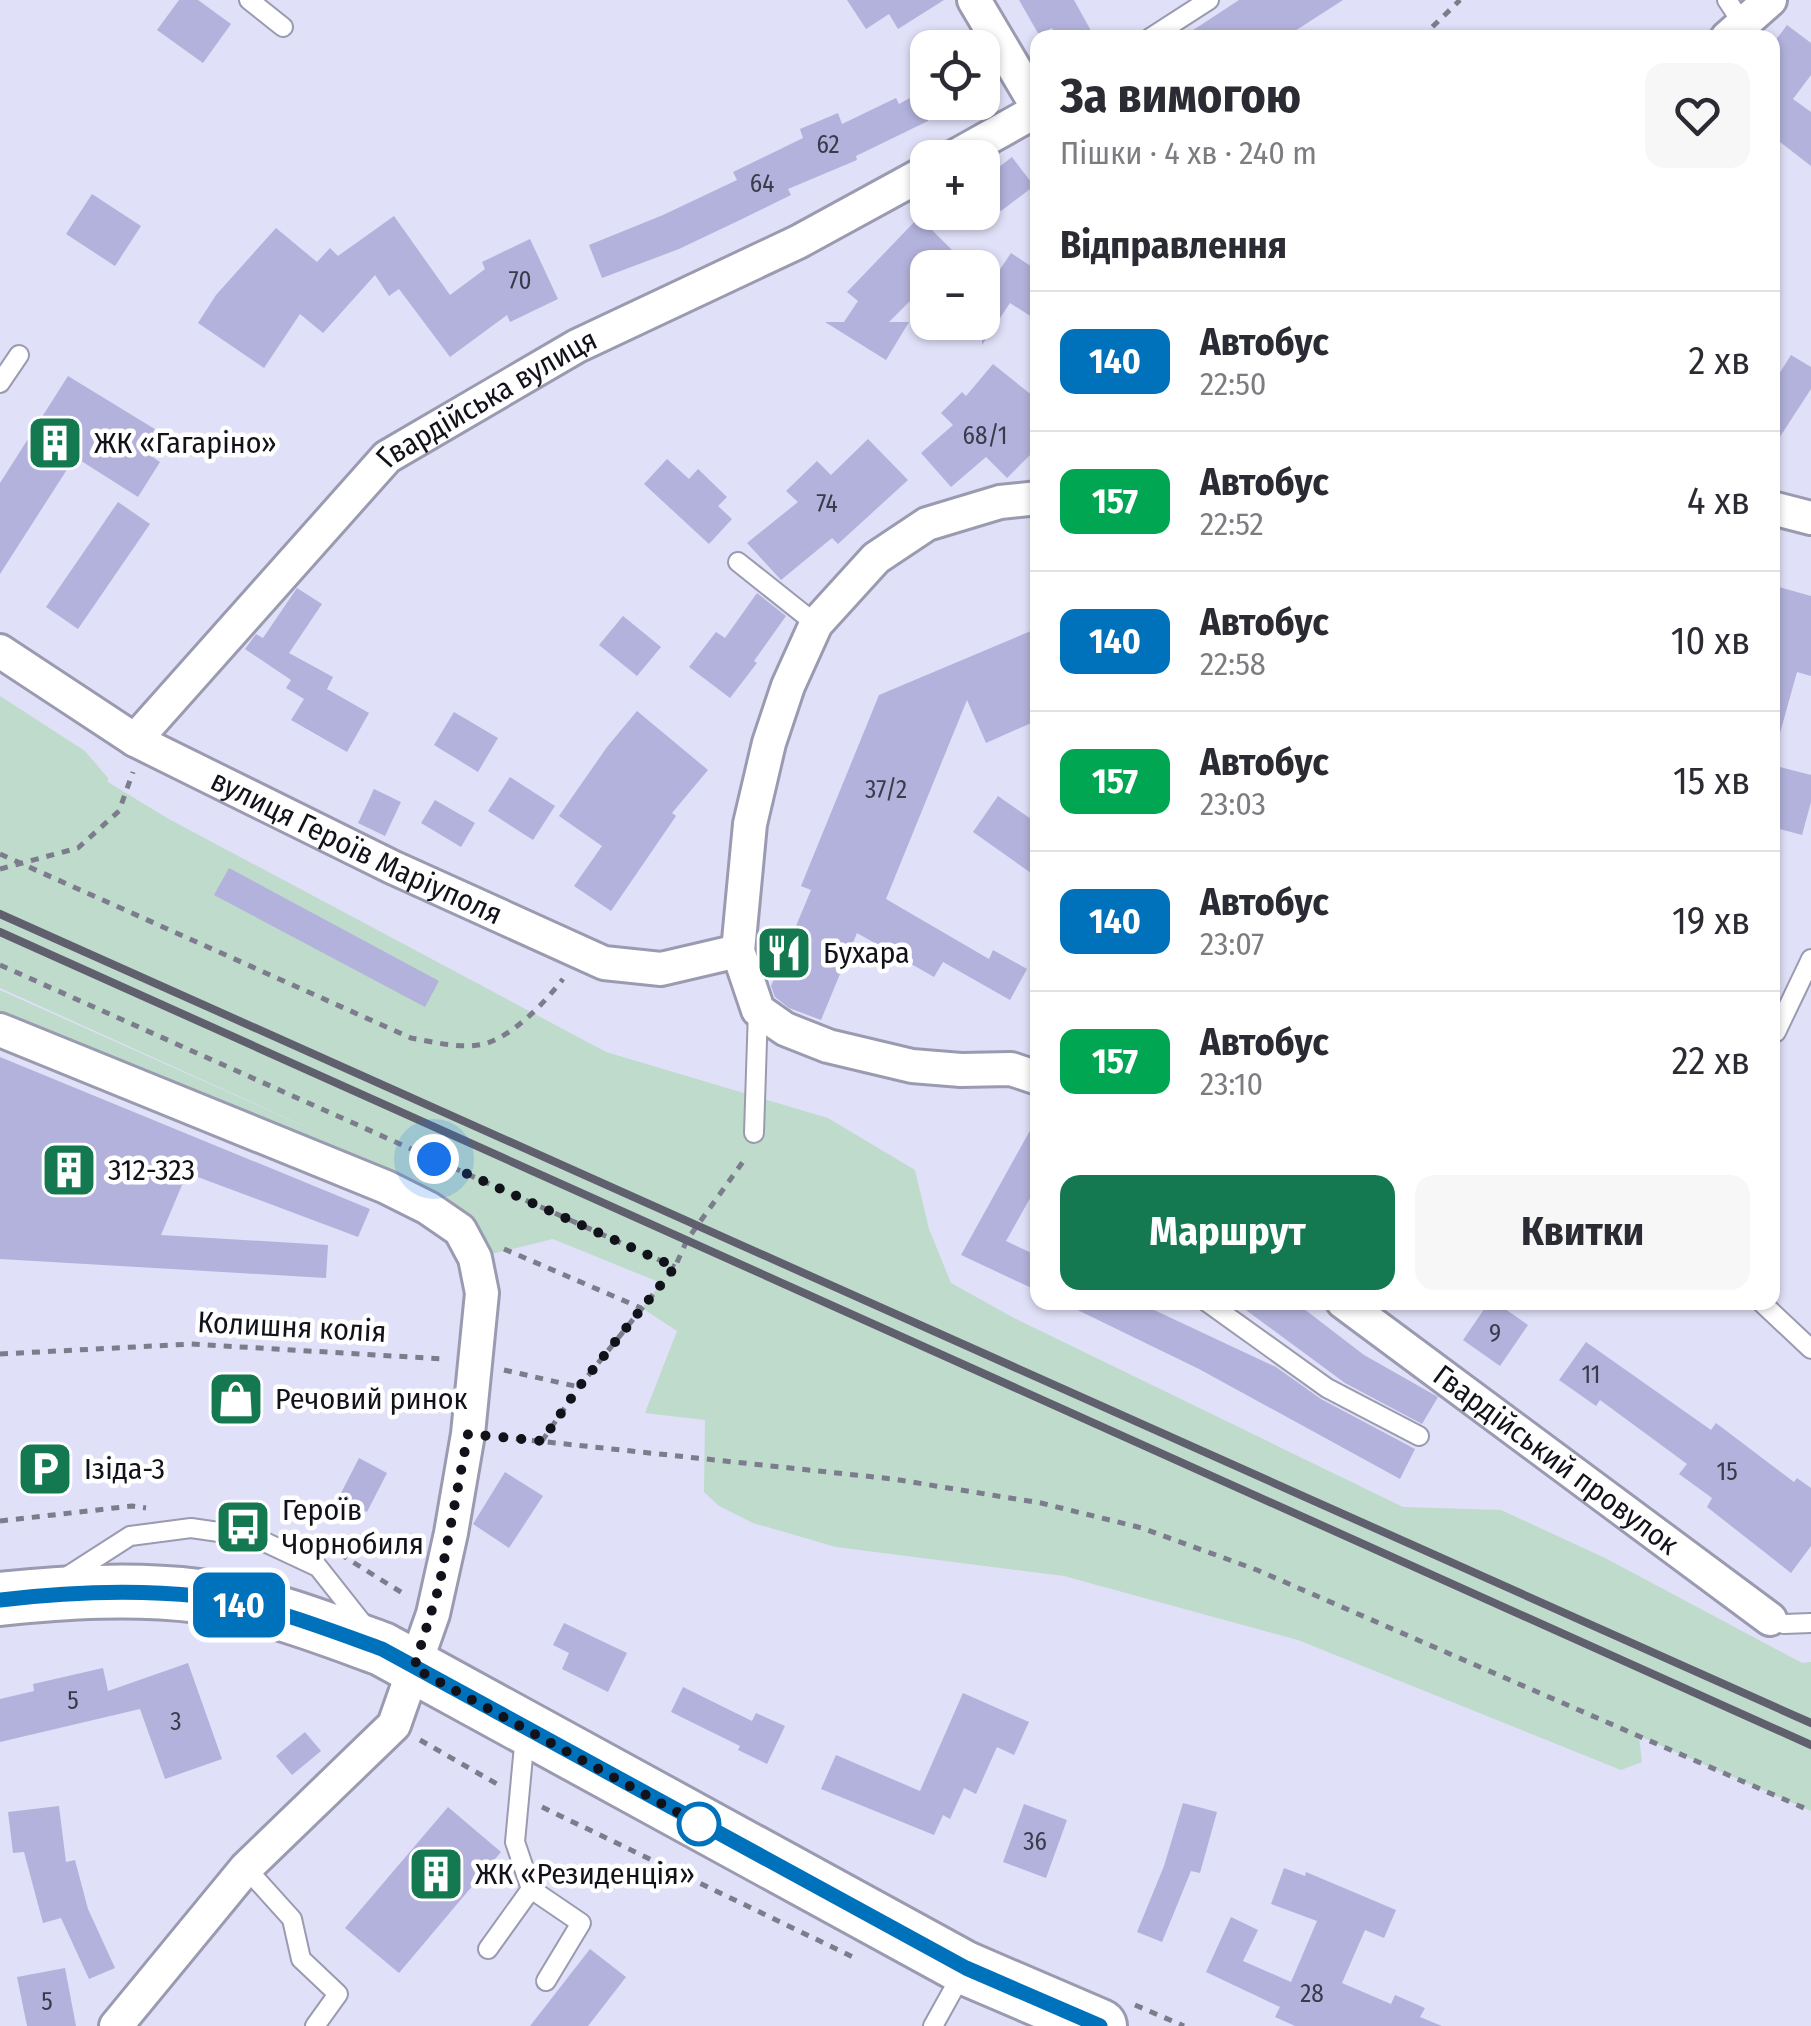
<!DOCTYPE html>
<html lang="uk">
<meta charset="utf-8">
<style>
body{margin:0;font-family:"Fira Sans Condensed",sans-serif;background:#f7f7f7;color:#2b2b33;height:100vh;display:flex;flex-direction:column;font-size:38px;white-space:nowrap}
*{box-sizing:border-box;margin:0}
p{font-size:32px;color:#7c7c81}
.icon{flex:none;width:55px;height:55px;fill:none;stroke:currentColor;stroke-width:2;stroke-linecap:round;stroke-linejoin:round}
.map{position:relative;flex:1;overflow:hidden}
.sheet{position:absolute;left:1030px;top:30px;width:750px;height:1280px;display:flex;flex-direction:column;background:#fff;border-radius:20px;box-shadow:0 2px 8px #0004}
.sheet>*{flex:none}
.badge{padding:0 20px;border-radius:15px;font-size:35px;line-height:65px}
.buttons{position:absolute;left:910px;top:30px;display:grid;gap:20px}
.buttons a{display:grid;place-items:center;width:90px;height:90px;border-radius:20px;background:#fff;box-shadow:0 2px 8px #0004;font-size:50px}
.you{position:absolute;width:50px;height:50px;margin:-25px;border:8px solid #fff;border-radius:50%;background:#1a73e8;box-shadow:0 0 0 15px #1a73e833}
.map>.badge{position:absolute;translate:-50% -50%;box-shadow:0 0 0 5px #fff}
h2{padding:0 30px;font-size:38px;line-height:90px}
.round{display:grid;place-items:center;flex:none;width:105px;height:105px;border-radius:20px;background:#f7f7f7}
.overview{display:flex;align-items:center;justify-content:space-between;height:170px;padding:0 30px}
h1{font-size:48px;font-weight:700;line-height:75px}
.action{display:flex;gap:20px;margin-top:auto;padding:20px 30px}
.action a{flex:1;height:115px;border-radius:20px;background:#147951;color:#fff;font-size:40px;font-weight:700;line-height:115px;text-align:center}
.action a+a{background:#f7f7f7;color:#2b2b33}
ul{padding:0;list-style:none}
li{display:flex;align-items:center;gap:30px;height:140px;padding:0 30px;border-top:2px solid #e1e1e2}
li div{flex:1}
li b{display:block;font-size:38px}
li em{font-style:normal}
li .badge{min-width:110px;font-weight:700;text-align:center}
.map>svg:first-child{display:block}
.green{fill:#bedbcb}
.building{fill:#b3b2dc}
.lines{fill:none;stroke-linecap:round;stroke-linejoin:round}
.service-casing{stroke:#9a9ab0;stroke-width:22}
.minor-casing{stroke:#9a9ab0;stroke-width:38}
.primary-casing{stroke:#9a9ab0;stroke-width:58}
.path{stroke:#7c7c8d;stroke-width:5;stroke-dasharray:8 8;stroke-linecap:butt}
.service{stroke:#fff;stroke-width:18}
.minor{stroke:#fff;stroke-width:32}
.primary{stroke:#fff;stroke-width:52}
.rail{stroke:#5f5f6d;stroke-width:8}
.line-casing{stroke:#fff;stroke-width:22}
.line{stroke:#0072bc;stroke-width:15}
.walk{stroke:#12121a;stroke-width:10;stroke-dasharray:0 18}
.stop-dot{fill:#fff;stroke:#0072bc;stroke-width:5}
.labels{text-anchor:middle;stroke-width:9;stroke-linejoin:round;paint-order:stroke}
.number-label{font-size:25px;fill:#3a3a4a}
.street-label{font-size:30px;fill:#12121a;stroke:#fff}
.poi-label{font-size:30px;fill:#12121a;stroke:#fff;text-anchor:start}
</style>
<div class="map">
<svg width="1811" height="2026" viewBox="0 0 1811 2026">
<rect width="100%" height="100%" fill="#e0e0f8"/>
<!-- green -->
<path class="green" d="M0,696L85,751L108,778V782L167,818L606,1052L828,1118L915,1170L929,1229L951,1283L1014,1318L1403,1507L1501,1510L1605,1558L1802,1663L1811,1662V1811L1639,1736L1642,1762L1621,1770L1298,1640L1064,1576L836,1547L753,1523L719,1506L704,1492L705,1420L645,1413L677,1331L642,1308L661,1283L553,1239L475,1258L460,1230L0,1030V990L344,1144L0,988Z"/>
<!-- building -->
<g class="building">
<path d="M179,0H198L231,24L203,63L157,30Z"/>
<path d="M847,0H944L898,29L889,14L866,29Z"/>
<path d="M1019,0H1074L1095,38H1057L1052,28L1039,35Z"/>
<path d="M1239,0H1343L1284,38H1181Z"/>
<path d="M1787,25L1811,43V75L1793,99L1811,112V166L1772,136V45Z"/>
<path d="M928,88V121L856,156L857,160L788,189L791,195L740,220L679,249L602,278L589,245L663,215L737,180L733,172L803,138L800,129L838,113L842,124L896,98L899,104Z"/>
<path d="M1012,157L1034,186L1001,211L982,186V180Z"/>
<path d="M92,194L141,226L115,266L66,234Z"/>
<path d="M394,216L450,295L485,269L482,262L530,239L558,299L510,322L507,315L450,357L399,289L389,296L375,275L323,333L300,314L264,368L198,323L216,295L276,228L317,262L330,248L338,256Z"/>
<path d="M919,217L956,254L943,268H928V283L889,322H909L886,360L825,322H844L858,301L847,292Z"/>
<path d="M1011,253L1038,271V321L1010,303L982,345V296Z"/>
<path d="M1791,355L1811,367V389L1772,449V385Z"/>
<path d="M993,364L1038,400V447L1007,478L986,457L951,487L921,453L953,425L941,413L962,392L966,396Z"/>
<path d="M68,376L158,431L145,452L160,462L138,497L75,457L0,574V483Z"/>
<path d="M868,439L908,480L838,544L832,538L781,580L747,543L798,502L786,491L817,461L831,475Z"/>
<path d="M667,459L689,479L698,469L727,497L718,506L732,519L709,544L644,484Z"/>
<path d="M118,502L150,524L78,629L46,607Z"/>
<path d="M1772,585L1811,596V676L1797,672L1780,733L1772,732Z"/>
<path d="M297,588L322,604L289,653L333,677L327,689L369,713L347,752L291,720L304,699L286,688L291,680L245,649L256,634L263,638Z"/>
<path d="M757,593L786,616L754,661L757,663L730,698L689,667L716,632L725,638Z"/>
<path d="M623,616L661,647L637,676L599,645Z"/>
<path d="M1038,628V720L986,743L967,700L886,899L989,959L993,950L1027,969L1010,1000L943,962L934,977L857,933L821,1020L789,1008L775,997L771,986L811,890L801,886L879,695Z"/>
<path d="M637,711L708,770L672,813L676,816L611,911L574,886L602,846L559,816L607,747Z"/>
<path d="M454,712L498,738L478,772L434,745Z"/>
<path d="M1772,765L1811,775V802L1802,835L1772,827Z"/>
<path d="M510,777L555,806L533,840L488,811Z"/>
<path d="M374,789L401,802L385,836L358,823Z"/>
<path d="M998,796L1038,824V878L973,832Z"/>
<path d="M435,800L475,823L461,847L421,823Z"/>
<path d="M229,868L439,981L425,1007L214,895Z"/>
<path d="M0,1057L370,1209L358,1237L187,1173L161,1235L328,1245L326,1278L0,1259Z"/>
<path d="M1038,1116V1184L1006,1241L1038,1256V1291L961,1255Z"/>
<path d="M1061,1302H1137L1276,1367L1321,1399L1415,1449L1400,1479L1199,1369Z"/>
<path d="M1235,1302H1295L1364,1355L1438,1397L1422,1424L1345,1383Z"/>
<path d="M1489,1302H1495L1528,1325L1500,1366L1463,1340Z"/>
<path d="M1586,1342L1711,1430L1716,1423L1794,1482L1797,1478L1811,1488V1546L1791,1573L1707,1507L1712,1498L1679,1474L1687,1464L1600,1400L1596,1406L1559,1380Z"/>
<path d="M359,1458L387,1473L367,1512L339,1497Z"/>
<path d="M505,1472L543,1496L509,1548L473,1524Z"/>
<path d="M564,1623L627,1653L608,1692L562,1669L569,1653L553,1645Z"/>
<path d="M188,1663L222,1759L165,1779L140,1709L0,1742V1699L34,1691L33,1684L103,1668L108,1691Z"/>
<path d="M683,1687L752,1721L756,1713L785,1726L767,1764L738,1750L740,1746L671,1712Z"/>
<path d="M963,1693L1029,1722L1014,1755L997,1747L976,1794L964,1788L950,1819L943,1815L934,1835L821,1789L836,1755L920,1791Z"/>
<path d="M305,1732L321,1751L292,1775L276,1756Z"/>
<path d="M1183,1803L1217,1812L1200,1873L1191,1871L1162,1942L1137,1932L1164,1866Z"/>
<path d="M1024,1804L1067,1820L1046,1878L1003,1862Z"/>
<path d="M59,1806L66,1862L75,1860L88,1909L115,1968L89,1979L61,1918L43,1923L24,1852L13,1853L8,1812Z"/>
<path d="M448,1807L501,1852L399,1973L345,1928Z"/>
<path d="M1284,1868L1305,1876L1306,1872L1396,1910L1384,1938L1365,1930L1342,1983L1391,2004L1395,1995L1425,2008L1420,2017L1442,2026H1295L1275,2017L1280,2007L1206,1972L1231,1917L1258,1930L1243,1961L1291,1982L1317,1921L1271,1904Z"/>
<path d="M590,1949L626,1977L588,2026H530Z"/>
<path d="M65,1968L76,2026H27L17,1977Z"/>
</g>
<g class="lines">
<!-- service casing -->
<g class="service-casing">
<g id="service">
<path d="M249,0L283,27"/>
<path d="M1727,0L1743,24"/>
<path d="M1150,38L1209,0"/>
<path d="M0,383L19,355"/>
<path d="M738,562L816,624"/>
<path d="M1776,1032L1811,959"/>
<path d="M754,1133L758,1010"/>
<path d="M1207,1302L1327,1388L1419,1436"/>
<path d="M1761,1302L1811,1349"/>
<path d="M63,1579L130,1536L191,1528L254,1537L318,1567L367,1629"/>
<path d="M1770,1619L1784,1624L1811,1623"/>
<path d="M246,1868L292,1919L301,1959L338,1994L315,2026"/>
<path d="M531,1889L581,1923L546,1981"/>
<path d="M488,1949L531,1889L515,1842L525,1735"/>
<path d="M933,2026L963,1972"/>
</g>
</g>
<!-- minor casing -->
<g class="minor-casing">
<g id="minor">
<path d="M974,0L1038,108"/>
<path d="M1727,38L1770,0"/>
<path d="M952,158L1038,110"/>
<path d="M1038,498L1000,502L927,524L876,558L816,624L788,686L769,743L750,824L738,951L758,1010L785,1029L828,1046L912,1066L961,1070L1011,1069L1038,1078"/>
<path d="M1772,508L1811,518"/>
<path id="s1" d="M0,651L135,740L392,867L604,963L661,969L738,951"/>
<path id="s2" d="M135,740L387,457L577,346L798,242L928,171"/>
<path d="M0,1030L386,1187L428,1208L460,1230L475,1258L482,1293L468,1434L451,1533L433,1614L394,1725L246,1868L116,2026"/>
<path id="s3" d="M1343,1302L1770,1619"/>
</g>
</g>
<!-- primary casing -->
<g class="primary-casing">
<path id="primary" d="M0,1599C67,1592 132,1588 199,1596C261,1603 324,1628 382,1649L965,1968L1100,2026"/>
</g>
<!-- path -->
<g class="path">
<path d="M1421,38L1460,0"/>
<path d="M0,854L411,1038C435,1042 467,1051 490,1042C518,1031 545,1002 563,979"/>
<path d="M0,869L78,848L119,811L133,772"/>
<path d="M0,965L675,1267"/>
<path d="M504,1249L641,1308"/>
<path d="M0,1354L191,1344L444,1359"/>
<path d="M504,1370L579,1387"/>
<path d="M500,1437L893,1479L1041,1503L1142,1528L1257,1570L1811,1811"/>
<path d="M542,1441L579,1387L675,1267L687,1240L747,1156"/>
<path d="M0,1521L132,1506L146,1508"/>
<path d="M340,1554L407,1596"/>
<path d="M420,1740L497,1784"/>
<path d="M542,1807L857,1959"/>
<path d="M1135,2005L1184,2026"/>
</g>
<!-- service -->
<use href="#service" class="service"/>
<!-- minor -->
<use href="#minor" class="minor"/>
<!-- primary -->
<use href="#primary" class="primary"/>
<!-- rail -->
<g class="rail">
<path d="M0,914L1811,1723"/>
<path d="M0,932L1811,1745"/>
</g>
</g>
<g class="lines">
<!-- line casing -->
<g class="line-casing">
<path id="line" d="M0,1600C67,1592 131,1589 199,1596C261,1603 324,1628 382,1649L966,1968L1100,2026"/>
</g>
<!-- line -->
<use href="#line" class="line"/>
<!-- walk -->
<path class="walk" d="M434,1159L675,1267L579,1387L542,1441L468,1434L439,1587L414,1668L699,1824"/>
</g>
<!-- icons -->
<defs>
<g id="building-square" transform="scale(2.875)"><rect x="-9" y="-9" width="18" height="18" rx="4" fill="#147951" stroke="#fff"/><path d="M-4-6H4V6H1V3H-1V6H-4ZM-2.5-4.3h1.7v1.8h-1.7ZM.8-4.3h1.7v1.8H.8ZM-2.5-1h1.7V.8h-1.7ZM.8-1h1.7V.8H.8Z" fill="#fff"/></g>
<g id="restaurant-square" transform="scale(2.875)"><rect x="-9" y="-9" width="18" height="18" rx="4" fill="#147951" stroke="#fff"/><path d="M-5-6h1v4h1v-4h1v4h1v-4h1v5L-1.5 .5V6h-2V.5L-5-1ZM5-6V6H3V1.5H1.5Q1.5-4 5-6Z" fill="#fff"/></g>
<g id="shop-square" transform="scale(2.875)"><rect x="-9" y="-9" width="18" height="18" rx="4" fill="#147951" stroke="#fff"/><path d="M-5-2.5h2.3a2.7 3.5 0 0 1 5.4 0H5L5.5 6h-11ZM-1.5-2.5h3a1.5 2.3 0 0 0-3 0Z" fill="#fff"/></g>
<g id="parking-square" transform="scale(2.875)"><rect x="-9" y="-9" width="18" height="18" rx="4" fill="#147951" stroke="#fff"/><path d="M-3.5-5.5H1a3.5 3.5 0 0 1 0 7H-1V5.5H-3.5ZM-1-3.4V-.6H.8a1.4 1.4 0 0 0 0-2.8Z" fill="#fff"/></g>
<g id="bus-square" transform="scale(2.875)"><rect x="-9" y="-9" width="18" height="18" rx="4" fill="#147951" stroke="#fff"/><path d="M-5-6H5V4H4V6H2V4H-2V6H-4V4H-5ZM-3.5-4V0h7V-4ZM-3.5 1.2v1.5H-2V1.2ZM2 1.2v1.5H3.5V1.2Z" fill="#fff"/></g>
</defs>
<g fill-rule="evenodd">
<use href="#building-square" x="55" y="443"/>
<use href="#restaurant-square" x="784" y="953"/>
<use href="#building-square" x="69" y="1170"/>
<use href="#shop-square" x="236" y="1399"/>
<use href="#parking-square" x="45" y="1469"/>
<use href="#bus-square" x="243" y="1527"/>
<use href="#building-square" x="436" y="1874"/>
</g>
<!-- markers -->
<circle class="stop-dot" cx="699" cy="1824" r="20"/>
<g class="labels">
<!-- number labels -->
<g class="number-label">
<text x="828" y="153">62</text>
<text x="762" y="192">64</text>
<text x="520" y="289">70</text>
<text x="985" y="444">68/1</text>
<text x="827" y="512">74</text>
<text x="886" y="798">37/2</text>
<text x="1495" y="1342">9</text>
<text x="1591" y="1383">11</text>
<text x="1727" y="1480">15</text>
<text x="73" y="1709">5</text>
<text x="176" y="1730">3</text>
<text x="1035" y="1850">36</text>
<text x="1312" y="2002">28</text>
<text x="47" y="2010">5</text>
</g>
<!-- street labels -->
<g class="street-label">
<text dy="10" stroke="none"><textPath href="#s2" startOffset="495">Гвардійська вулиця</textPath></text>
<text dy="10" stroke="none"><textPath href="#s1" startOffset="408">вулиця Героїв Маріуполя</textPath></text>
<text transform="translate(292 1327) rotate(3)" y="10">Колишня колія</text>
<text dy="10" stroke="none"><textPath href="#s3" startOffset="265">Гвардійський провулок</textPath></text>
</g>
<!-- poi labels -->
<g class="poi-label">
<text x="94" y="453">ЖК «Гагаріно»</text>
<text x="823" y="963">Бухара</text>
<text x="108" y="1180">312-323</text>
<text x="275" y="1409">Речовий ринок</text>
<text x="84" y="1479">Ізіда-3</text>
<text x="282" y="1520">Героїв<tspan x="282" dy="34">Чорнобиля</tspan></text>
<text x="475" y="1884">ЖК «Резиденція»</text>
</g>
</g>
</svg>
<div class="buttons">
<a><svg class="icon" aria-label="locate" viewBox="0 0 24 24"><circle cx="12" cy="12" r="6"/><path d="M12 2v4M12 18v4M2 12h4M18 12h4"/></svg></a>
<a>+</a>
<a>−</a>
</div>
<div class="you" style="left:434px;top:1159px"></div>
<b class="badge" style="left:239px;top:1605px;background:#0072bc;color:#fff">140</b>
<section class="sheet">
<div class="overview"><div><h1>За вимогою</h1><p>Пішки · 4 хв · 240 m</p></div><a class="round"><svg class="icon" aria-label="heart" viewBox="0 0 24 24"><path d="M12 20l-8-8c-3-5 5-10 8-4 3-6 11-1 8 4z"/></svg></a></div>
<h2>Відправлення</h2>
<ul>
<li><span class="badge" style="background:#0072bc;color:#fff">140</span><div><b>Автобус</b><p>22:50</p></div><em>2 хв</em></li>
<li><span class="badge" style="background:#00a651;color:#fff">157</span><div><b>Автобус</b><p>22:52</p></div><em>4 хв</em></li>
<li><span class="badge" style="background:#0072bc;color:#fff">140</span><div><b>Автобус</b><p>22:58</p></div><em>10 хв</em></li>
<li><span class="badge" style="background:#00a651;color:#fff">157</span><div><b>Автобус</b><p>23:03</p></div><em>15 хв</em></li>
<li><span class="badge" style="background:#0072bc;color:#fff">140</span><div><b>Автобус</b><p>23:07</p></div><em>19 хв</em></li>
<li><span class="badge" style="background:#00a651;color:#fff">157</span><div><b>Автобус</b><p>23:10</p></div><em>22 хв</em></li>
</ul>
<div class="action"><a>Маршрут</a><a>Квитки</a></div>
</section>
</div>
